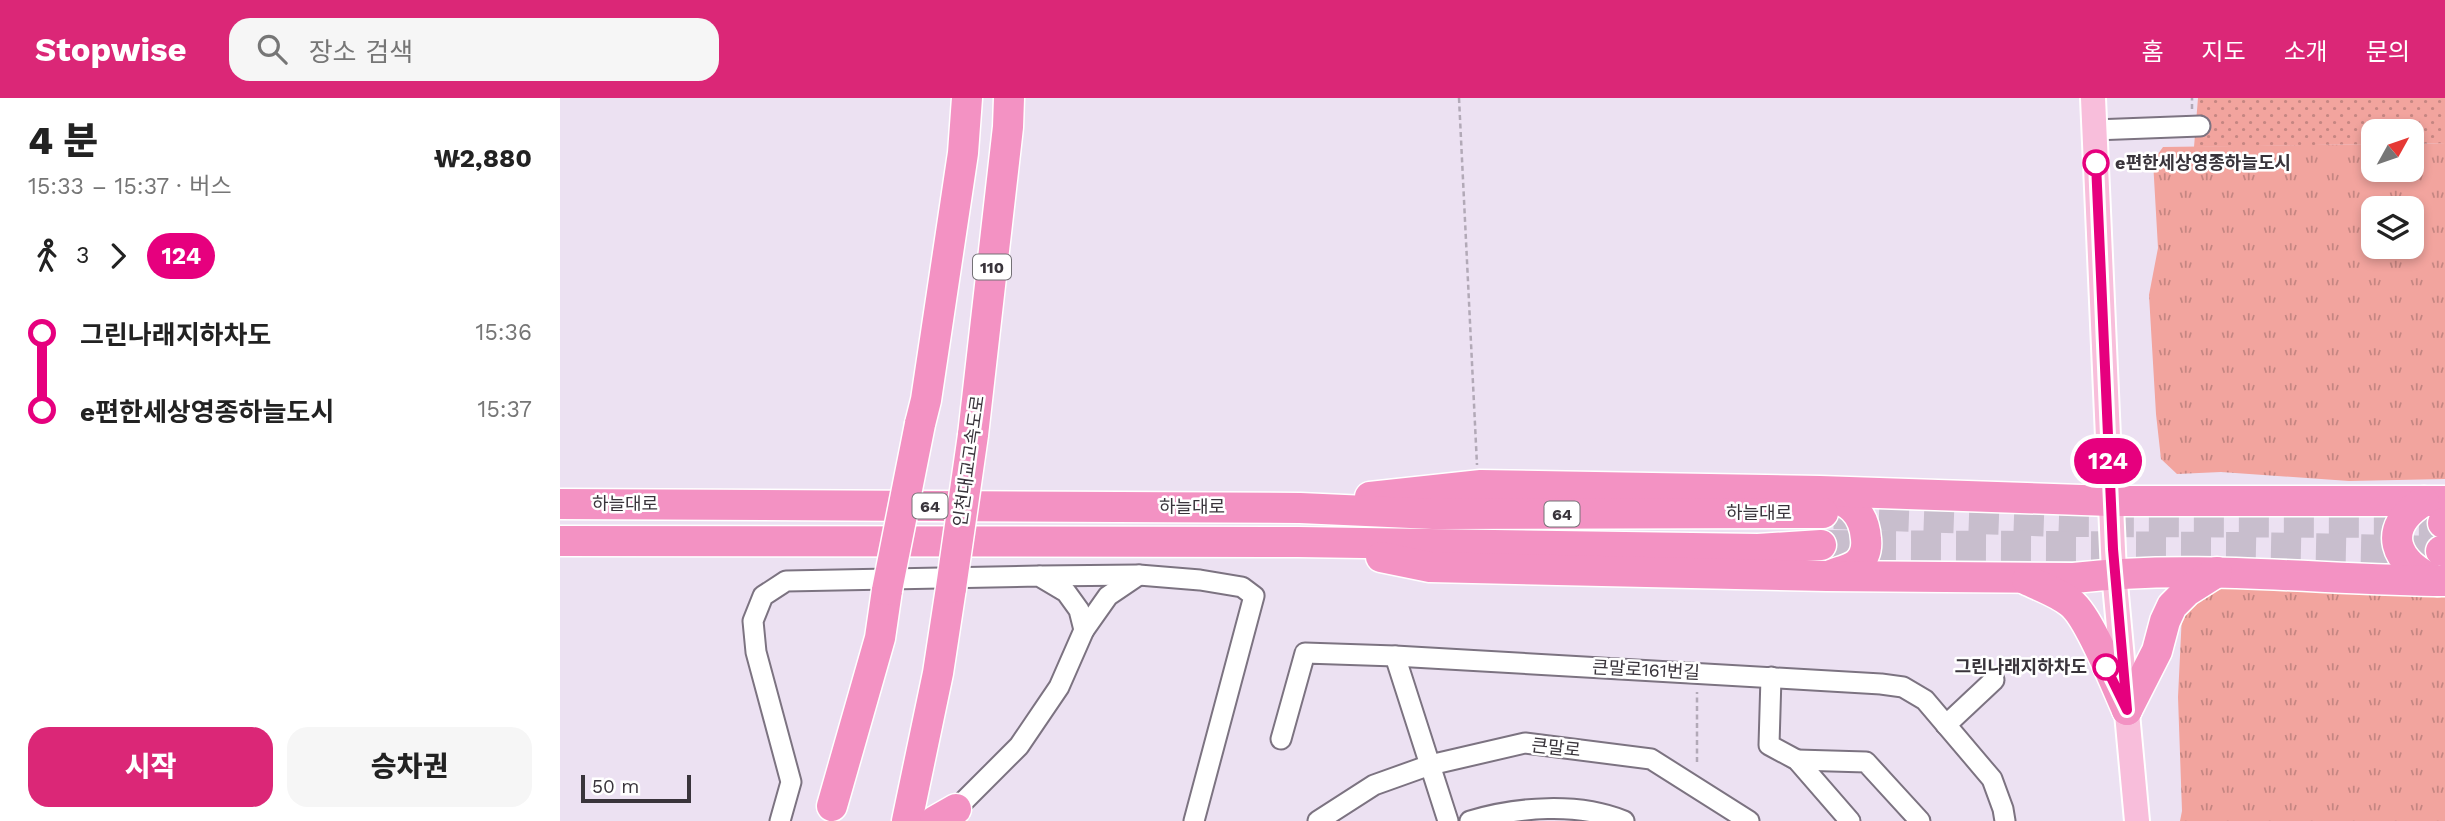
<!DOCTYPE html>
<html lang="ko">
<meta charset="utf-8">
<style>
body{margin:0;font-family:"Work Sans","Noto Sans KR",sans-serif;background:#f6f6f6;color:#222;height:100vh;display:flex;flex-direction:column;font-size:26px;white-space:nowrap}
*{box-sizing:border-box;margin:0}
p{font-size:23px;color:#767676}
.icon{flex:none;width:38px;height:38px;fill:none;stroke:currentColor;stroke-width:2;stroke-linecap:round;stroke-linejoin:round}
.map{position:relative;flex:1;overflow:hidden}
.panel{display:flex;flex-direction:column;background:#fff;width:560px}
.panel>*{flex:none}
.badge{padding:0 14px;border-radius:23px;font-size:24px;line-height:46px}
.needle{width:46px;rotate:50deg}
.fabs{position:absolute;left:1801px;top:21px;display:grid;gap:14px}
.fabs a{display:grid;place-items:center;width:63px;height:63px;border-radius:14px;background:#fff;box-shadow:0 4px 10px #0003;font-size:35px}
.scale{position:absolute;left:21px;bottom:18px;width:110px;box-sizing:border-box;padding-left:7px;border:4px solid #39343b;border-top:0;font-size:19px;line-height:24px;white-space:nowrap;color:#39343b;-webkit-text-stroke:5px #fff;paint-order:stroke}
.map>.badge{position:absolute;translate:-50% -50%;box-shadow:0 0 0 4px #fff}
.legs{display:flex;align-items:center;gap:10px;height:77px;padding:0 28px;font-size:23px}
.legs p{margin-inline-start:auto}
.head{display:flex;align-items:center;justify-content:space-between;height:119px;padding:0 28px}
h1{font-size:38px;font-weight:800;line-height:52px}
.cta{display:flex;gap:14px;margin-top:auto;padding:14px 28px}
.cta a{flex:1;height:80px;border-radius:21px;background:#db2777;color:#fff;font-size:28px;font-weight:800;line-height:80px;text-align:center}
.cta a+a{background:#f6f6f6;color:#222}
ul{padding:0 28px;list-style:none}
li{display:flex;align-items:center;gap:24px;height:77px;font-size:26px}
li i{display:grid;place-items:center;width:10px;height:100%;margin:0 9px;background:currentColor}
li i::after{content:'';width:18px;height:18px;margin:-9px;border:5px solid;border-radius:50%;background:#fff}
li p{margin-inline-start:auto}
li:first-child i{background:linear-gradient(#0000 50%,currentColor 0)}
li:last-child i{background:linear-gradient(currentColor 50%,#0000 0)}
header{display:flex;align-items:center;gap:42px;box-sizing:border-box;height:98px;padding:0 35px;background:#db2777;color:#fff}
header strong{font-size:33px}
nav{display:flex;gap:38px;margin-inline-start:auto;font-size:24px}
.search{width:490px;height:63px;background:#f6f6f6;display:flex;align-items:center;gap:18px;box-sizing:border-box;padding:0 24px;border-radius:21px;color:#767676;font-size:26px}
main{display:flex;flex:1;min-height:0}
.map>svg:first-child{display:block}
.grass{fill:url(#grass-tufts);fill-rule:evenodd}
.park{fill:url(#park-dots)}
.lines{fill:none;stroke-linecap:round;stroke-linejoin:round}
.highway-tunnel{stroke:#c8becd;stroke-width:30;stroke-dasharray:30 15;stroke-linecap:butt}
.minor-casing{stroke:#7c7381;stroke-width:23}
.major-casing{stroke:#fff;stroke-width:28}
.highway-casing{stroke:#fff;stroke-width:33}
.path{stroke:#b2a9b7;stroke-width:2.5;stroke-dasharray:5 3.5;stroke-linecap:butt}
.minor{stroke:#fff;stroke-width:19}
.major{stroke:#f8bedb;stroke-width:24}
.highway{stroke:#f392c3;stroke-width:30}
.highway-bridge-casing{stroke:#fff;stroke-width:33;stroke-linecap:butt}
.highway-bridge{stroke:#f392c3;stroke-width:30}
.line-1-casing{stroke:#fff;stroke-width:16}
.line-1{stroke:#e6007e;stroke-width:10}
.stop-1-dot{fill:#fff;stroke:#e6007e;stroke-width:3.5}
.labels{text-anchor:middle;stroke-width:5;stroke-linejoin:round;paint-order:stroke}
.shield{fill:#fff;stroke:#747176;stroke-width:2}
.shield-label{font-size:16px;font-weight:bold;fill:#39343b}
.stop-label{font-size:18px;font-weight:bold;fill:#39343b;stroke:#fff;text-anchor:start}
.street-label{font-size:18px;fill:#39343b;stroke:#fff}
</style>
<header>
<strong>Stopwise</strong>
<div class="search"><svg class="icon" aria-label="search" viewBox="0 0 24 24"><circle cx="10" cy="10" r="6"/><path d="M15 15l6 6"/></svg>장소 검색</div>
<nav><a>홈</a><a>지도</a><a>소개</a><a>문의</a></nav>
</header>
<main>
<section class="panel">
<div class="head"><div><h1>4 분</h1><p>15:33 – 15:37 · 버스</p></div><b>₩2,880</b></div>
<div class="legs"><svg class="icon" aria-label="walk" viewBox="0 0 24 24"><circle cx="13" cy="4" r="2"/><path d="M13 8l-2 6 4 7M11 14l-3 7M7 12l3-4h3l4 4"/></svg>3<svg class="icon" aria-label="forward" viewBox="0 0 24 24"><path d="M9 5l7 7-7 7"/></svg><b class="badge" style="background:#e6007e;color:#fff">124</b></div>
<ul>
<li><i style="color:#e6007e"></i><b>그린나래지하차도</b><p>15:36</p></li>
<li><i style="color:#e6007e"></i><b>e편한세상영종하늘도시</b><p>15:37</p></li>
</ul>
<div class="cta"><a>시작</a><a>승차권</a></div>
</section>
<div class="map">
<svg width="1885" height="723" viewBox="0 0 1885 723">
<defs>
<pattern id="grass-tufts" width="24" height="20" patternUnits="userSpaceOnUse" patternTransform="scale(1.75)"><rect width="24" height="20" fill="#f2a49e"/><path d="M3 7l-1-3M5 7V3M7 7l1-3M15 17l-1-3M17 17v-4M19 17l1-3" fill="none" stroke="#c58682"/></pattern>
<pattern id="park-dots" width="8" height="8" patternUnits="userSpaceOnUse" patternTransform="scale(1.75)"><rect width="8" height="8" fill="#f2a49e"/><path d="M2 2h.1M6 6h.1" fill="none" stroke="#c58682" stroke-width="1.8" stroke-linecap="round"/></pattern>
</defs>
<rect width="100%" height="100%" fill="#ece1f2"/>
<!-- grass -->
<g class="grass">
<path d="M1885,45V381L1789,383L1661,374L1617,376L1601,361L1596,316L1589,197L1598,150L1593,63L1603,49L1813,46V72H1852V46ZM1813,110H1852V149H1813Z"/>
<path d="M1661,491H1885V723H1620L1622,713L1618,599L1622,516L1642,495Z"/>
</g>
<!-- park -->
<path class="park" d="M1638,0H1885V45L1852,46V33H1813V46L1634,49Z"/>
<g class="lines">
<!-- highway-tunnel -->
<g class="highway-tunnel">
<path d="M1274,416L1499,424L1883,425"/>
<path d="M1261,447L1691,449L1881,453"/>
</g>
<!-- minor casing -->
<g class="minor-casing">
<g id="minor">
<path d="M1534,32L1640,28"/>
<path d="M480,478L579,477L640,482L682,489L694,498L634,723"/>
<path d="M524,532L548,498L579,477"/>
<path d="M835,558L888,723"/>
<path d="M1211,579L1209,647L1237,662L1290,723"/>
<path d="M1386,627L1434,582"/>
<path d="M721,641L745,555L835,558L1321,586L1343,589L1365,602L1432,681L1443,711L1445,723"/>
<path d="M1237,662L1306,664L1360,723"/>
<path d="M220,723L231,684L196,554L193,523L203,498L226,483L479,478L506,494L519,512L524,532L499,589L459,648L396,711L393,721"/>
<path d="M758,723L814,687L870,667L965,645L1091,661L1189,723"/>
<path d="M910,723C957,709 1018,704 1064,723"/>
</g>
</g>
<!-- major casing -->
<g class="major-casing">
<path id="major" d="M1533,0L1554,475L1577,723"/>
</g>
<!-- highway casing -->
<g class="highway-casing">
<g id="highway">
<path d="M360,326L366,302L403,55L407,0"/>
<path d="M413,337L448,29L449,0"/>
<path d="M1264,394C1288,404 1304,412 1306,441C1307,450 1305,459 1297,466C1291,471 1278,474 1271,477"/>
<path d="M810,399L921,387L1260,393L1550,403H1885"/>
<path d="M1864,403C1820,430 1834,466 1877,483"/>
<path d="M0,406L740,410L873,416L1263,415"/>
<path d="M1883,425H1885"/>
<path d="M0,443L738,444L1198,451L1261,447"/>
<path d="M1881,453H1885"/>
<path d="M821,459L870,469L1267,478L1514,480C1637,466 1761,482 1885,483"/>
<path d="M1467,482C1482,489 1499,495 1511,505C1530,520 1556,588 1567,612"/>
<path d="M1567,612L1597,553L1605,523L1612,508L1627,493L1657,474"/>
<path d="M272,708L320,540L327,492"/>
<path d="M347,723L378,575L391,490"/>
<path d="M375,723L396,711"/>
</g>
</g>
<!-- path -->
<g class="path">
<path d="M899,0L917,367"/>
<path d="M1632,11V0"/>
<path d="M1137,664V594"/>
</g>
<!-- minor -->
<use href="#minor" class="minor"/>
<!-- major -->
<use href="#major" class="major"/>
<!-- highway -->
<use href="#highway" class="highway"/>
<!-- highway-bridge casing -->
<g class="highway-bridge-casing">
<g id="highway-bridge">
<path d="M391,490L413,337"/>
<path d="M327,492L360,326"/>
</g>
</g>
<!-- highway-bridge -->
<use href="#highway-bridge" class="highway-bridge"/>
</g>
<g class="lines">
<!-- line-1 casing -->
<g class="line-1-casing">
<path id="line-1" d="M1536,65L1553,451L1567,612L1546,569"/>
</g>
<!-- line-1 -->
<use href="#line-1" class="line-1"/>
</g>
<!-- markers -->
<g class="stop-1-dot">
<circle cx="1536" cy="65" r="12"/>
<circle cx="1546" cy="569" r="12"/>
</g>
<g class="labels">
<!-- shield labels -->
<g class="shield">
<rect x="413" y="156.5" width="38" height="25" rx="5"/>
<rect x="352.5" y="395.5" width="35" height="25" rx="5"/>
<rect x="984.5" y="403.5" width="35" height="25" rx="5"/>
</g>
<g class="shield-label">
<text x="432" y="175">110</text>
<text x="370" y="414">64</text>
<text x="1002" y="422">64</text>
</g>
<!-- stop labels -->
<g class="stop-label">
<text x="1555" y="71">e편한세상영종하늘도시</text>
<text x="1527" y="575" text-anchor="end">그린나래지하차도</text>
</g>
<!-- street labels -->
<g class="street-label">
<text transform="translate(409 363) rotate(-82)" y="6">인천대교고속도로</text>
<text x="65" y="412">하늘대로</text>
<text x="632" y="415">하늘대로</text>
<text x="1199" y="421">하늘대로</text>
<text transform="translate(1086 572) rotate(3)" y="6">큰말로161번길</text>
<text transform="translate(996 650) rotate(6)" y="6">큰말로</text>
</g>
</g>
</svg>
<div class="fabs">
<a><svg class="needle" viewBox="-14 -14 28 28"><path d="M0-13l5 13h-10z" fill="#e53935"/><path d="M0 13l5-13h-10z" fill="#767676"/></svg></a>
<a><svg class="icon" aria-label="layers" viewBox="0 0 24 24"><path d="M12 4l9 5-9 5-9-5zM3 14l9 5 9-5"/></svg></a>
</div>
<div class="scale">50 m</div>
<b class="badge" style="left:1548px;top:363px;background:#e6007e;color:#fff">124</b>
</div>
</main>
